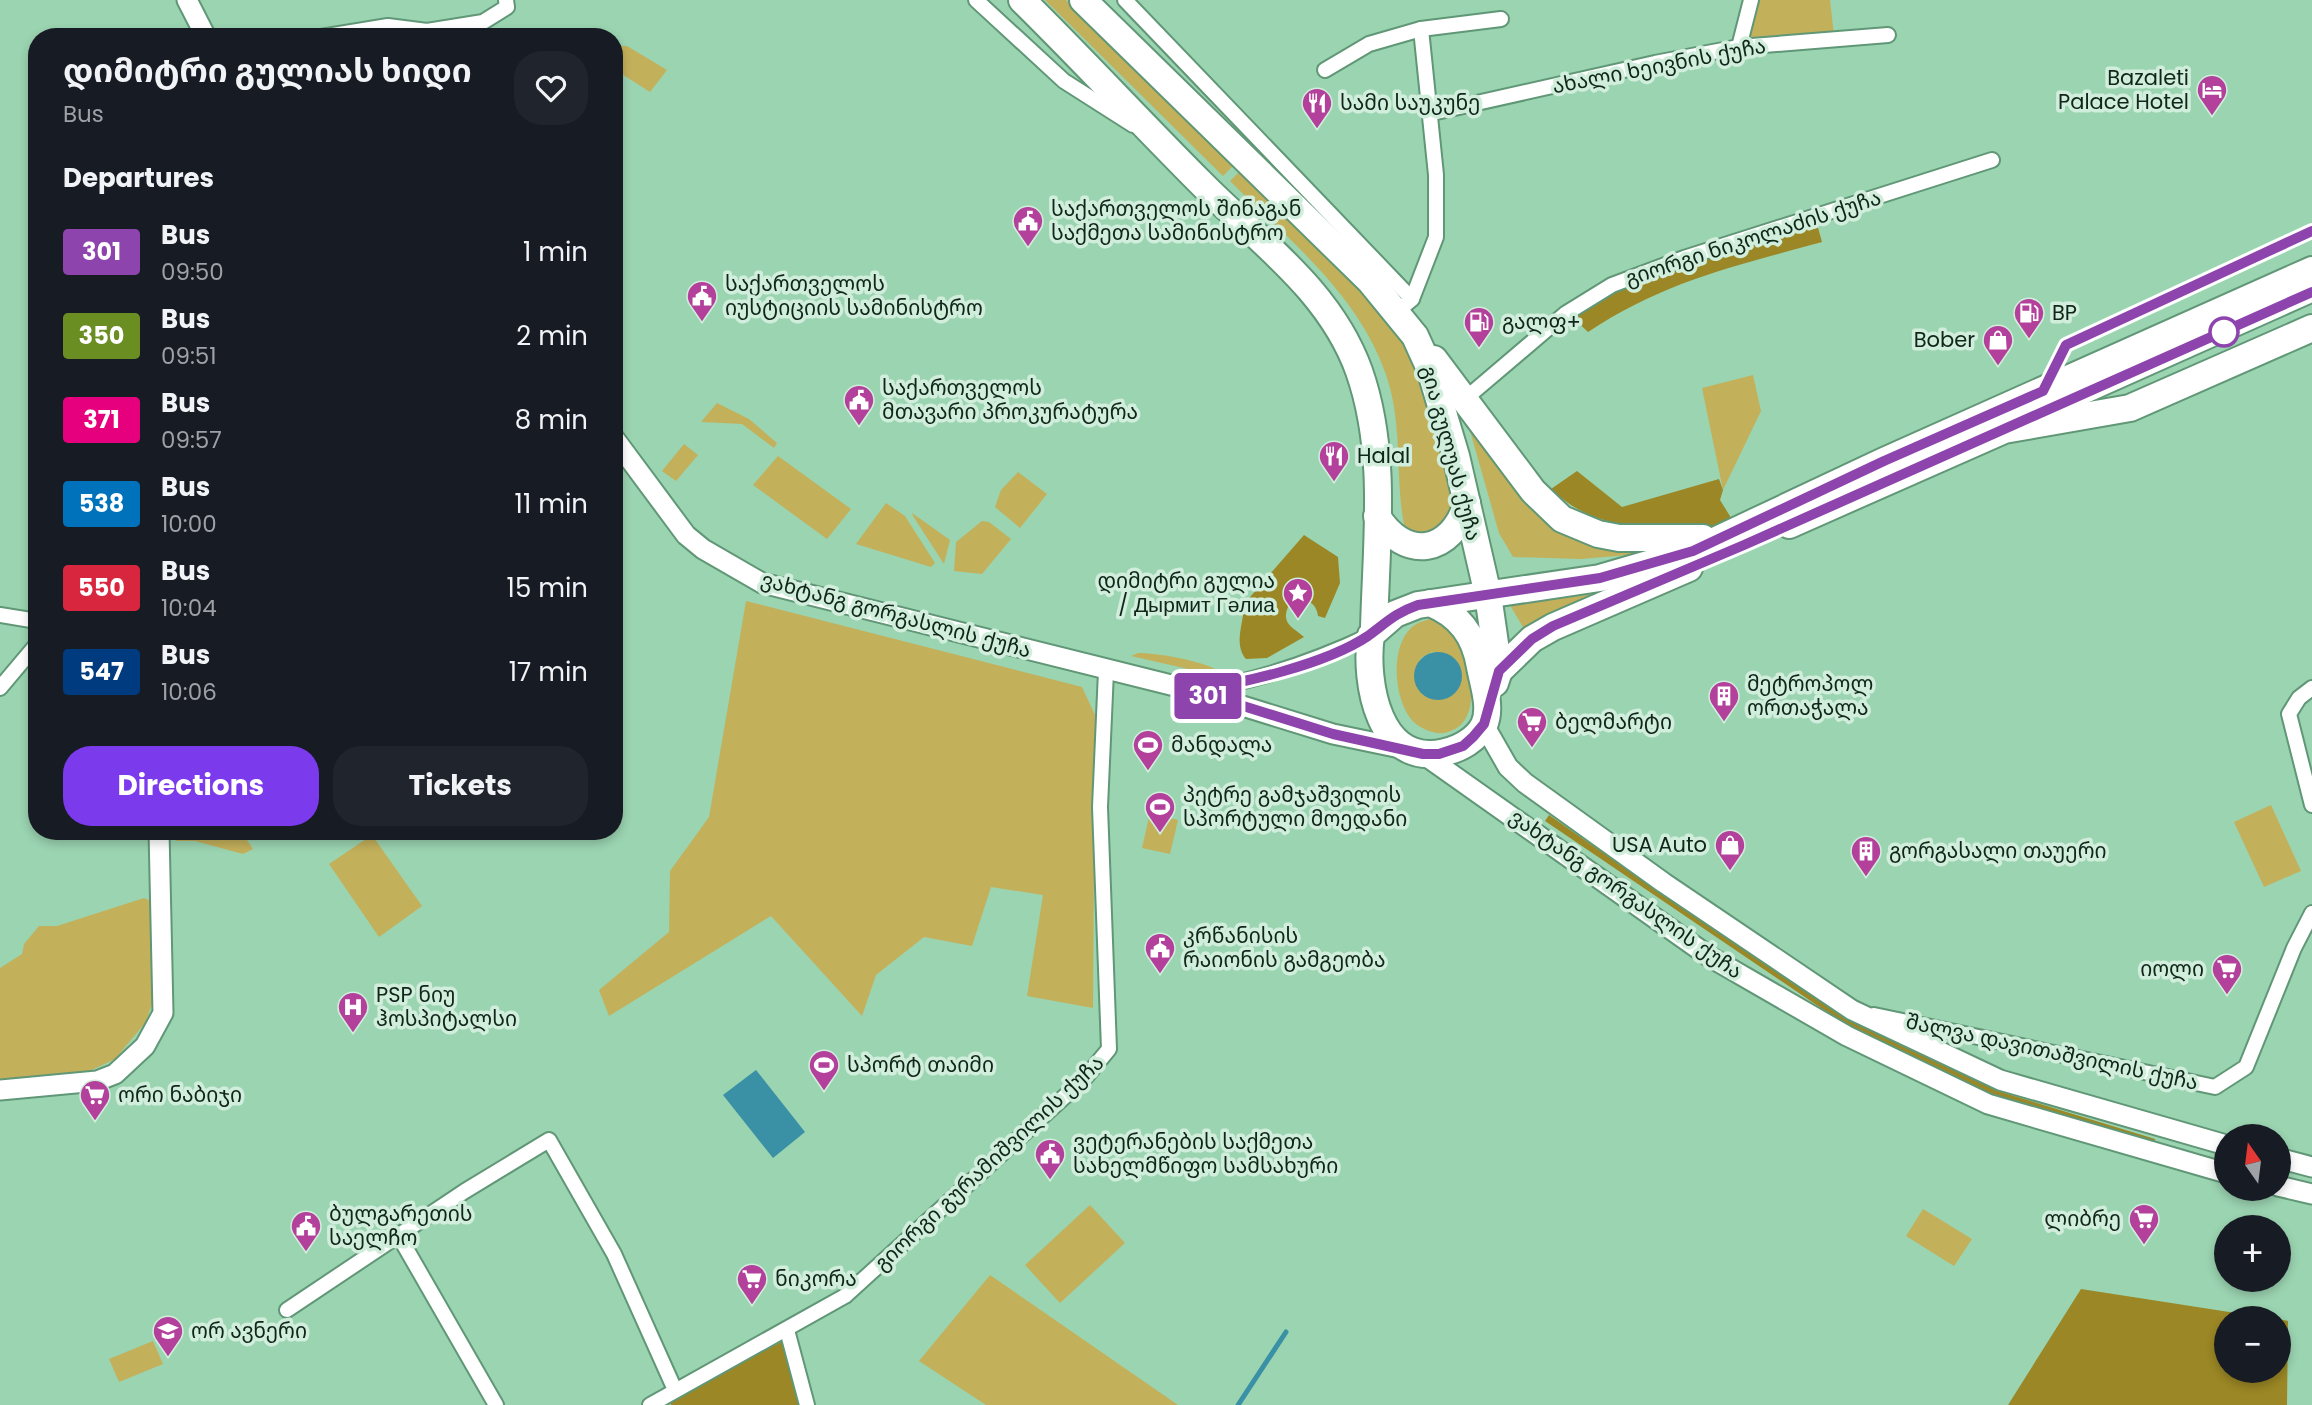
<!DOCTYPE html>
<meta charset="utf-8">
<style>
body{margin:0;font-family:Poppins,"Noto Sans Georgian",sans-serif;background:#20242c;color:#f1f3f6;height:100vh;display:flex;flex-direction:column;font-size:26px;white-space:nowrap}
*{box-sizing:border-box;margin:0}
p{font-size:23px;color:#9ea1a6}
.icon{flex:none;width:38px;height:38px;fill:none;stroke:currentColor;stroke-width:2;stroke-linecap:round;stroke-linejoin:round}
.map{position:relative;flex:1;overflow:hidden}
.details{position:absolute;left:28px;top:28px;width:595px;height:812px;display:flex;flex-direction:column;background:#171b24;border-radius:28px;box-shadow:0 4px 10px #0003}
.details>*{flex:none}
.badge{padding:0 14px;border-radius:5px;font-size:24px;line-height:46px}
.needle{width:46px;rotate:346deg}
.tools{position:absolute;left:2214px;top:1124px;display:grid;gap:14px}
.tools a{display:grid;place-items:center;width:77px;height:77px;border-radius:50%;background:#171b24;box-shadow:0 4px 10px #0003;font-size:35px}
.map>.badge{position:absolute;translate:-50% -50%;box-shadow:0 0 0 4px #fff}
h2{padding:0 35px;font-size:26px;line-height:63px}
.round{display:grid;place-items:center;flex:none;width:74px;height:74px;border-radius:28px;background:#20242c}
.headline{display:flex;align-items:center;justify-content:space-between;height:119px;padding:0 35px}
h1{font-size:33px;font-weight:700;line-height:52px}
.button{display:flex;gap:14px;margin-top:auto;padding:14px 35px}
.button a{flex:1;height:80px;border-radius:28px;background:#7c3aed;color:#fff;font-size:28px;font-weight:700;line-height:80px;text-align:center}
.button a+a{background:#20242c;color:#f1f3f6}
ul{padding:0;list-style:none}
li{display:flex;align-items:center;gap:21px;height:84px;padding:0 35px}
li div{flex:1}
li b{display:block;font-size:26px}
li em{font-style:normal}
li .badge{min-width:77px;font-weight:700;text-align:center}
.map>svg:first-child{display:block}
.green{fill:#c3b05b;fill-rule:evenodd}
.forest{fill:#9b8725}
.water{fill:#3a90a5}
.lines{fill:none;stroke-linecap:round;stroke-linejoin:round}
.stream{stroke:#3a90a5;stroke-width:5}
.street-casing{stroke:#609776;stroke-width:18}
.secondary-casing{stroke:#609776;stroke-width:23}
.highway-casing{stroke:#609776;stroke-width:30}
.street{stroke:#fff;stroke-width:14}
.secondary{stroke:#fff;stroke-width:19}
.highway{stroke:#fff;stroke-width:26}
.line-casing{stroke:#fff;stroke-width:16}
.line{stroke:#8e44ad;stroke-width:10}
.stop-dot{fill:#fff;stroke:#8e44ad;stroke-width:3.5}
.labels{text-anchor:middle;stroke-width:7;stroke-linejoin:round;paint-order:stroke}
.street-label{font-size:21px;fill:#0f2619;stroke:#d1eddb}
.poi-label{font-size:21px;fill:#0f2619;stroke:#d1eddb;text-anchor:start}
</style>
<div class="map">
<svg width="2312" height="1405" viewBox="0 0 2312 1405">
<rect width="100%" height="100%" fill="#9bd4b1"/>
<!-- green -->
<g class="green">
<path d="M1045,0H1066L1233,166L1223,176Z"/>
<path d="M1758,0H1830L1834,35L1800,39H1749Z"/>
<path d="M614,46H627L667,70L650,92L614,69Z"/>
<path d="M1239,172L1390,319L1426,378L1457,510L1438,535L1412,533L1404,525C1395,476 1403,423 1386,375C1359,295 1288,239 1230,181Z"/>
<path d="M1753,375L1761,411L1723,490L1702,388Z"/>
<path d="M717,403L749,419L777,443L774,448L742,424L701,422Z"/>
<path d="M1465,413L1552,526C1579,544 1608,548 1640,554L1581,559L1513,557L1499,533Z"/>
<path d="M684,444L698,455L676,481L662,471Z"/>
<path d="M778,456L851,509L827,539L753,485Z"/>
<path d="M1018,472L1047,494L1020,528L995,507L1001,490Z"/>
<path d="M886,503L905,516L935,563L931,567L856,544Z"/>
<path d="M912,513L950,540L944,564L913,516Z"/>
<path d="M982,521L989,522L1011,539L982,574L954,571L956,542Z"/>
<path d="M1602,593L1524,629L1510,605Z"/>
<path d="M746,601L1082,687L1095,715L1093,1008L1027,996L1043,895L991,887L972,946L924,937L876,975L862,1016L771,916L609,1016L599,990L669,932L670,871L709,817Z"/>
<path d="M1435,618L1457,624C1465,653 1491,724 1444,733C1434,735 1417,727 1411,719C1394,698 1390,647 1411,628C1417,622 1426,620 1435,618ZM1432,652L1455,659C1465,677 1462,689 1444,699L1415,669L1421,658Z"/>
<path d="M1138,653C1159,653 1215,662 1228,678L1131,656Z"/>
<path d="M2271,805L2301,871L2264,887L2234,822Z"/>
<path d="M1150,813L1178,820L1170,854L1142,848Z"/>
<path d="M175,831H241L253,849L243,854L195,841H176Z"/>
<path d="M372,835L422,906L379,937L329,864Z"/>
<path d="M144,898L151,901L152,1004L146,1022L115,1059L79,1076L0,1079V968L22,954L24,944L39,926H57Z"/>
<path d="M1090,1205L1125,1243L1060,1303L1025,1265Z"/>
<path d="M1923,1209L1972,1239L1954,1266L1906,1236Z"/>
<path d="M990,1275L1178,1405H986L919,1361Z"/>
<path d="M153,1341L163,1364L119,1382L109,1359Z"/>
</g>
<!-- forest -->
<g class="forest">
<path d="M1817,224L1822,242C1735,266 1665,281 1588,332L1569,314C1647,269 1731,248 1817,224Z"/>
<path d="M1577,471L1622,507L1719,479L1723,490L1720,500L1733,521C1713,530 1696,529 1674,528C1628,528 1586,523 1551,489Z"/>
<path d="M1304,535L1338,557L1340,583L1325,618L1318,616C1316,599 1300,596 1288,607C1281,624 1293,627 1304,637L1267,658L1246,659C1233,644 1244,623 1244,604Z"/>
<path d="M1549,815L1653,888L1851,1020L1998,1091L2155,1139L2154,1144L1992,1095L1859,1031L1821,1008L1545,821Z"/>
<path d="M2081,1289L2268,1318H2226V1370H2278L2279,1319L2288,1321L2287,1405H2008Z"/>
<path d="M783,1341L801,1405H671L669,1400Z"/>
</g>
<!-- water -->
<g class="water">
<circle cx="1438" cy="676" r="24"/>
<path d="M756,1070L805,1132L773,1158L723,1095Z"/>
</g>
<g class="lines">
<!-- stream -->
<path class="stream" d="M1238,1405L1286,1332"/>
<!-- street casing -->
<g class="street-casing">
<g id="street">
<path d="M976,0L1064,81L1133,125"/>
<path d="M1125,0L1412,299"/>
<path d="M321,37L388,26L427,31L483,22L507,7L506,0"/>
<path d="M1739,47L1751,0"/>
<path d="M1325,70L1369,44L1421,29L1501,19"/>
<path d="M1432,113L1655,63L1739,47L1888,35"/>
<path d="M1406,304L1412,299L1436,237V175L1421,29"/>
<path d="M1465,399L1565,314L1612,285L1684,258L1992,160"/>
<path d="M0,615L37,621"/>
<path d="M0,688L37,644"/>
<path d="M2312,688L2299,698L2289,714L2312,805"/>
<path d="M1196,690C1257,682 1315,661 1371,635"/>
<path d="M1874,1015L2215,1087L2246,1067L2294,948L2312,913"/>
<path d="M400,1238L496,1405"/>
<path d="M287,1310L465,1191L549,1140L614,1254L675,1390"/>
<path d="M787,1330L807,1405"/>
<path d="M650,1405L845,1296L1085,1078L1109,1049L1100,807L1106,671"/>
</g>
</g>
<!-- secondary casing -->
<g class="secondary-casing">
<g id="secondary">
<path d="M187,0L206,37"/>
<path d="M2030,418L2312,292"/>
<path d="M614,438L686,535L703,549L762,583L1191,690L1333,734L1405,749"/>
<path d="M1484,725L1508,767L1525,783L1664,883L1852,1010L2000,1080L2226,1145"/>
<path d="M1423,754L1710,957L1847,1036L1988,1104L2226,1173"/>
<path d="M0,1090L97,1081L115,1074L145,1046L163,1013L159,831"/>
<path d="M2278,1158L2312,1167"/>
<path d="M2278,1186L2312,1194"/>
</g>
</g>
<!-- highway casing -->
<g class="highway-casing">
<g id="highway">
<path d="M1022,0C1083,60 1140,122 1200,182C1258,241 1330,290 1359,371C1388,453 1376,543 1374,629"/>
<path d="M1083,0L1370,281L1415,336L1430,369L1456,456L1488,595L1499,671L1495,683"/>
<path d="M1434,359L1533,491L1562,519L1598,534L1619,538H1703"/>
<path d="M1377,516C1405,562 1452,554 1467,503"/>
<path d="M1789,525L2004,430L2130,408L2312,328"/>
<path d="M1430,603C1460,615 1475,636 1480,667C1483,684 1492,708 1484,725C1477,739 1460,749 1445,752C1379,769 1364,682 1371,635L1395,614L1418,605L1600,578L1693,551L1884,461L2312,270"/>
<path d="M1499,671L1532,639L1553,627L1689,568"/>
</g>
</g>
<!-- street -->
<use href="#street" class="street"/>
<!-- secondary -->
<use href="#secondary" class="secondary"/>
<!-- highway -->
<use href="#highway" class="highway"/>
</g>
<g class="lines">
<!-- line casing -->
<g class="line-casing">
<path id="line" d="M2312,231L2066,345L2043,391L1884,461L1693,551L1600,578L1418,605C1395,613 1386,623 1368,636C1326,664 1242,684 1192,690L1333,734L1423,754H1439L1463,746L1473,737L1484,724L1499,671L1532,639L1553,626L1744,545L2312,292"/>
</g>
<!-- line -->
<use href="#line" class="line"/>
</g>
<!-- icons -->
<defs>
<g id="hotel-pin" transform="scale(1.575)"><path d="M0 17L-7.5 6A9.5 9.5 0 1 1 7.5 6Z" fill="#b3409b" stroke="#d1eddb"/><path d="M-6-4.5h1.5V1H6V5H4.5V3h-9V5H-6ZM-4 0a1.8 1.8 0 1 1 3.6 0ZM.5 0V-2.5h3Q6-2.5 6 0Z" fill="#fff"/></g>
<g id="restaurant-pin" transform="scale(1.575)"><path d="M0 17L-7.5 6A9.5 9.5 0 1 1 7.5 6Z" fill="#b3409b" stroke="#d1eddb"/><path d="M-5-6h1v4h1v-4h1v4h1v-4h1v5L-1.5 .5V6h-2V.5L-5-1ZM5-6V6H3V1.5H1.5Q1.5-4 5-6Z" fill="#fff"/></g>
<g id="civic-pin" transform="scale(1.575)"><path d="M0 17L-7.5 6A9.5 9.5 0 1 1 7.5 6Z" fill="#b3409b" stroke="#d1eddb"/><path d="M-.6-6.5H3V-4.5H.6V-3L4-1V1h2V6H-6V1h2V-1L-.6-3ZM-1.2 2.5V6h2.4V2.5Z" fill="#fff"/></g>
<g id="fuel-pin" transform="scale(1.575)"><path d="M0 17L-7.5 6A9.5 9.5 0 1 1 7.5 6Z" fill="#b3409b" stroke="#d1eddb"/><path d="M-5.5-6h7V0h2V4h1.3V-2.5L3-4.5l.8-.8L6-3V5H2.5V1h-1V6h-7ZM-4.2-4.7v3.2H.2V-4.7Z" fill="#fff"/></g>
<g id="shop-pin" transform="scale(1.575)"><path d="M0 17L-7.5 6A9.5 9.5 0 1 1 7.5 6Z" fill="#b3409b" stroke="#d1eddb"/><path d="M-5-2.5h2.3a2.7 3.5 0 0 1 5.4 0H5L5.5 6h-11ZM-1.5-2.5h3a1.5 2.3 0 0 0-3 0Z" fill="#fff"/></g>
<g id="sight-pin" transform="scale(1.575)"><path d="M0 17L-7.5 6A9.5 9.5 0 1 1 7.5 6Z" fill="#b3409b" stroke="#d1eddb"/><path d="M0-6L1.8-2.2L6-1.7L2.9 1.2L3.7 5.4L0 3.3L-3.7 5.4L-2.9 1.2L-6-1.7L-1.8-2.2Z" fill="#fff"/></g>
<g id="building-pin" transform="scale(1.575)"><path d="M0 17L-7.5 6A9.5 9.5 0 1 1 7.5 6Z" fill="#b3409b" stroke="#d1eddb"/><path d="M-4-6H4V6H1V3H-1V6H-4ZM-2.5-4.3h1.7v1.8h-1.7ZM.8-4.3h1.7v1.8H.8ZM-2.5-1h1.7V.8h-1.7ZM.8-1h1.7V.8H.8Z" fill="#fff"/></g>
<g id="supermarket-pin" transform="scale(1.575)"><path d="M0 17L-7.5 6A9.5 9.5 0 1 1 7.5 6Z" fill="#b3409b" stroke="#d1eddb"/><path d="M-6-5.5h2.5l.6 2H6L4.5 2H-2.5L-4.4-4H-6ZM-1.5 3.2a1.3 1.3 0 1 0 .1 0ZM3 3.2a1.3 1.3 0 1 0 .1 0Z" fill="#fff"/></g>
<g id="stadium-pin" transform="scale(1.575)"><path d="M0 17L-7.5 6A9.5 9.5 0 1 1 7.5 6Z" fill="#b3409b" stroke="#d1eddb"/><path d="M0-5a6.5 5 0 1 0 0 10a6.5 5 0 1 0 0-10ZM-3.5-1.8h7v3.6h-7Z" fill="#fff"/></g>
<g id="hospital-pin" transform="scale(1.575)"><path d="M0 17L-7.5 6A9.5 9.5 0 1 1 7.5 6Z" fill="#b3409b" stroke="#d1eddb"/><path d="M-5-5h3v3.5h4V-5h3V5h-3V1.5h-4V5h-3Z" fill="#fff"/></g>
<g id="school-pin" transform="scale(1.575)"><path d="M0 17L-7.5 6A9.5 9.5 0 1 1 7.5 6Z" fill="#b3409b" stroke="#d1eddb"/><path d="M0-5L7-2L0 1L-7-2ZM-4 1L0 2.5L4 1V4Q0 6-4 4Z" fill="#fff"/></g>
</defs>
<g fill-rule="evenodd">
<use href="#hotel-pin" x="2212" y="90"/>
<use href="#restaurant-pin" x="1317" y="103"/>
<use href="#civic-pin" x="1028" y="221"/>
<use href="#civic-pin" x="702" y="296"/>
<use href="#fuel-pin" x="2029" y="313"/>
<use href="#fuel-pin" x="1479" y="322"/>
<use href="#shop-pin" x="1998" y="340"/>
<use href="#civic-pin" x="859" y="400"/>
<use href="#restaurant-pin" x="1334" y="456"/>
<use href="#sight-pin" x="1298" y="593"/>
<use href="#building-pin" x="1724" y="696"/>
<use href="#supermarket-pin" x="1532" y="722"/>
<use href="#stadium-pin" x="1148" y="745"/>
<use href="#stadium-pin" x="1160" y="807"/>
<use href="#shop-pin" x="1730" y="845"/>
<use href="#building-pin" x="1866" y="851"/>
<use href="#civic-pin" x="1160" y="948"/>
<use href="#supermarket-pin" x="2227" y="969"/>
<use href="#hospital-pin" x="353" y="1007"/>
<use href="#stadium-pin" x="824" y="1065"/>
<use href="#supermarket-pin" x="95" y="1095"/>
<use href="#civic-pin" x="1050" y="1154"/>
<use href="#supermarket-pin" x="2144" y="1219"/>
<use href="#civic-pin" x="306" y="1226"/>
<use href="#supermarket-pin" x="752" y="1279"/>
<use href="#school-pin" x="168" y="1331"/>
</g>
<!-- markers -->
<circle class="stop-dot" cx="2224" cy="332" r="14"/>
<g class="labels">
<!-- street labels -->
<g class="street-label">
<text transform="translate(1659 66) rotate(-11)" y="7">ახალი ხეივნის ქუჩა</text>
<text transform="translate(1753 238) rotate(-18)" y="7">გიორგი ნიკოლაძის ქუჩა</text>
<text transform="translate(1451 453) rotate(75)" y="7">გია გულუას ქუჩა</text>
<text transform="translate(896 615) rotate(15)" y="7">ვახტანგ გორგასლის ქუჩა</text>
<text transform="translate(1626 894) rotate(35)" y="7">ვახტანგ გორგასლის ქუჩა</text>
<text transform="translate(2052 1052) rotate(12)" y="7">შალვა დავითაშვილის ქუჩა</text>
<text transform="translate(989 1163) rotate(-43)" y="7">გიორგი გურამიშვილის ქუჩა</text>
</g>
<!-- poi labels -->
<g class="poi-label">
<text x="2189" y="85" text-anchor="end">Bazaleti<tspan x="2189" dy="24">Palace Hotel</tspan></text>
<text x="1340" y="110">სამი საუკუნე</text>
<text x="1051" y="216">საქართველოს შინაგან<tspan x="1051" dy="24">საქმეთა სამინისტრო</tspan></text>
<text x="725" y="291">საქართველოს<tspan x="725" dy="24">იუსტიციის სამინისტრო</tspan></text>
<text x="2052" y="320">BP</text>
<text x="1502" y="329">გალფ+</text>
<text x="1975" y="347" text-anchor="end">Bober</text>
<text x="882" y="395">საქართველოს<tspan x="882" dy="24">მთავარი პროკურატურა</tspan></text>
<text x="1357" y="463">Halal</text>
<text x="1275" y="588" text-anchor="end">დიმიტრი გულია<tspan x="1275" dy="24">/ Дырмит Гәлиа</tspan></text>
<text x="1747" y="691">მეტროპოლ<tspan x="1747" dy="24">ორთაჭალა</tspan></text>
<text x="1555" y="729">ბელმარტი</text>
<text x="1171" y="752">მანდალა</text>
<text x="1183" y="802">პეტრე გამჯაშვილის<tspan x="1183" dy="24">სპორტული მოედანი</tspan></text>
<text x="1707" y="852" text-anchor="end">USA Auto</text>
<text x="1889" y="858">გორგასალი თაუერი</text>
<text x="1183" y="943">კრწანისის<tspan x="1183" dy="24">რაიონის გამგეობა</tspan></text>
<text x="2204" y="976" text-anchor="end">იოლი</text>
<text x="376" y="1002">PSP ნიუ<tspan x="376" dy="24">ჰოსპიტალსი</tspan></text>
<text x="847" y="1072">სპორტ თაიმი</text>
<text x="118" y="1102">ორი ნაბიჯი</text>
<text x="1073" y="1149">ვეტერანების საქმეთა<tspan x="1073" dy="24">სახელმწიფო სამსახური</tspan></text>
<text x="329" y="1221">ბულგარეთის<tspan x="329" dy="24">საელჩო</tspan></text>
<text x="2121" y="1226" text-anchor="end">ლიბრე</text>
<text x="775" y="1286">ნიკორა</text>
<text x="191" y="1338">ორ ავნერი</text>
</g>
</g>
</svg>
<div class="tools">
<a><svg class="needle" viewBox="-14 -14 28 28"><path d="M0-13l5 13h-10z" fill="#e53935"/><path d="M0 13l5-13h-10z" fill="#9ea1a6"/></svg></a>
<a>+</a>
<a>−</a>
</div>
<b class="badge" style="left:1208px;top:696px;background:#8e44ad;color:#fff">301</b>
<section class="details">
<div class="headline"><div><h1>დიმიტრი გულიას ხიდი</h1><p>Bus</p></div><a class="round"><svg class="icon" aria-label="heart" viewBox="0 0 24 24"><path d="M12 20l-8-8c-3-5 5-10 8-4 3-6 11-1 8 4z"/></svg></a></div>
<h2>Departures</h2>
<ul>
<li><span class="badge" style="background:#8e44ad;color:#fff">301</span><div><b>Bus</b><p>09:50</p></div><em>1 min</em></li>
<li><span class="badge" style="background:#6b8e23;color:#fff">350</span><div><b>Bus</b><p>09:51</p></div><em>2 min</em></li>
<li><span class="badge" style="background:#e6007e;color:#fff">371</span><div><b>Bus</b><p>09:57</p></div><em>8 min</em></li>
<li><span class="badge" style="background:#0072bc;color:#fff">538</span><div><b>Bus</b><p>10:00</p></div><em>11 min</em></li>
<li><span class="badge" style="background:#d7263d;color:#fff">550</span><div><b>Bus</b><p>10:04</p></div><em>15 min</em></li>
<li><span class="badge" style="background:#003b80;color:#fff">547</span><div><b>Bus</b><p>10:06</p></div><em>17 min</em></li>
</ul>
<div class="button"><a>Directions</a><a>Tickets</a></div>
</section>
</div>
